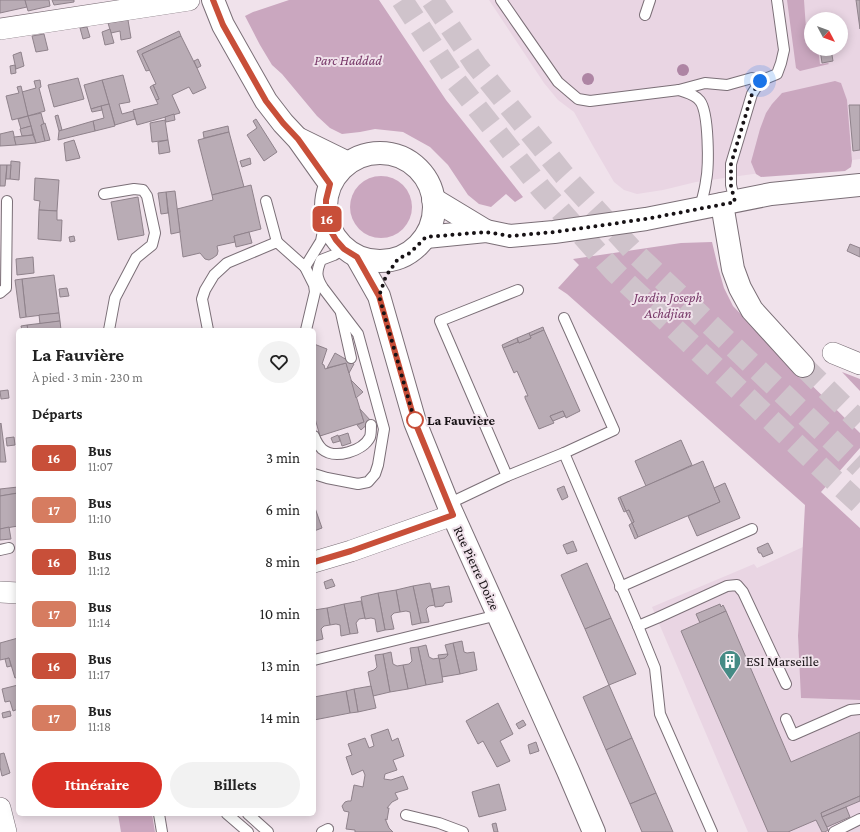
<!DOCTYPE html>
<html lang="fr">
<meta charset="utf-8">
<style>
body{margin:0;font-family:"Crimson Pro",serif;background:#f2f2f2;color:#222;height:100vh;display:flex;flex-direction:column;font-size:15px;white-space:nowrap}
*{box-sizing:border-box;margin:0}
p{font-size:13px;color:#767676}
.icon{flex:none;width:22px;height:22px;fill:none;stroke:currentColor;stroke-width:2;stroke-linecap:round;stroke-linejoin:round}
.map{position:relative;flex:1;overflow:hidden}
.sheet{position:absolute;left:16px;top:328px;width:300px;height:488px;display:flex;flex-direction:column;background:#fff;border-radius:6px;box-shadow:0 2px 10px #0003}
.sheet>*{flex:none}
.badge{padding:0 8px;border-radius:6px;font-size:14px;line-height:26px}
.needle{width:26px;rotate:131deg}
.controls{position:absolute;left:804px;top:12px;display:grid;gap:8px}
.controls a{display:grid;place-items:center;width:44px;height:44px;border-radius:50%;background:#fff;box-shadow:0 2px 10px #0003;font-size:20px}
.you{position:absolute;width:20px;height:20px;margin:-10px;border:3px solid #fff;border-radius:50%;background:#1a73e8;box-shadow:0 0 0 6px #1a73e833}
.map>.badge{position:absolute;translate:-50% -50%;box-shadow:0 0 0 2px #fff}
h2{padding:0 16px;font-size:15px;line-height:36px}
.round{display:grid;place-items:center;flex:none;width:42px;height:42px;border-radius:21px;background:#f2f2f2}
.overview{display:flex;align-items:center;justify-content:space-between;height:68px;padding:0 16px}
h1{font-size:19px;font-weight:700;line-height:30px}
.action{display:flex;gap:8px;margin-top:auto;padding:8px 16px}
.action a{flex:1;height:46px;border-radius:24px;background:#d93025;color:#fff;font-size:16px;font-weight:700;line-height:46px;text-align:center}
.action a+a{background:#f2f2f2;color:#222}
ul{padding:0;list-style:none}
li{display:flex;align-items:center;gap:12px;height:52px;padding:0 16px}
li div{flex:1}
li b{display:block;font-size:15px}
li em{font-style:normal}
li .badge{min-width:44px;font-weight:700;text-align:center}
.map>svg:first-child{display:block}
.built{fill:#e9d5e3;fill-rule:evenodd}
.green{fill:#caa7bf}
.building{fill:#b9acb5;stroke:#8f828b}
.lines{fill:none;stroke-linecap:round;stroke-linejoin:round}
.trunk-tunnel{stroke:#cfc3cb;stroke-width:22;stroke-dasharray:22 11;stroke-linecap:butt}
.service-casing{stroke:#7b6f77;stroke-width:12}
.minor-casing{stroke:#7b6f77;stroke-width:22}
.tertiary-casing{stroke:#7b6f77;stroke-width:24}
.secondary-casing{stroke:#7b6f77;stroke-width:24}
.trunk-casing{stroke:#7b6f77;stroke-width:24}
.service{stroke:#fff;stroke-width:10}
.minor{stroke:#fff;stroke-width:21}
.tertiary{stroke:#fff;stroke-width:22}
.secondary{stroke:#fff;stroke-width:22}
.trunk{stroke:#fff;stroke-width:22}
.tree{fill:#ae85a4}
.line-casing{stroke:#fff;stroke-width:9}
.line{stroke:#c84f39;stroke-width:6}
.walk{stroke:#171215;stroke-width:4;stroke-dasharray:0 7.2}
.stop-dot{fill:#fff;stroke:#c84f39;stroke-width:2}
.labels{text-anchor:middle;stroke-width:4;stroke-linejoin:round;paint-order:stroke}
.park-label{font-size:14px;font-style:italic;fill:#783969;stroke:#f0e2eb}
.stop-label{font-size:14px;font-weight:bold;fill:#171215;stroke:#f0e2eb;text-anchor:start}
.street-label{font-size:14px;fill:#171215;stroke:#f0e2eb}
.poi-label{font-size:14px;fill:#171215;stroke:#f0e2eb;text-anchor:start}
</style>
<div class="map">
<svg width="860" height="832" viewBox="0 0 860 832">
<rect width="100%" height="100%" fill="#f0e2eb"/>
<!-- built -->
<g class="built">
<path d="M489,0H860V159L696,182L663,190L637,194L624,190L614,182L593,146L574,112L558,100L544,83ZM811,19H841V49H811Z"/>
<path d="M803,547L798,636L802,698L860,700V832H748L652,607L754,564L757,568Z"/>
</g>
<!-- green -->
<g class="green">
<path d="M289,0H379L446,100L523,197L515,202L506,194L491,207L479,204L468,195L448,165L430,147L403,132L375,129L360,132L342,134L330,128L317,116L282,74L272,65L260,45L245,16L253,12Z"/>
<path d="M787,0H804L806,29L811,28V49H818L820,64L828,63L829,64L800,71L796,68Z"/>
<path d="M835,81L841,83L847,100L852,161L851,167L845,171L761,177L756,174L751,162L760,129L766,113L772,104L782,93Z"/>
<circle cx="381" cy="207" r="31"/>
<path d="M712,242L718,267L724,288L733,306L755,329L860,433V448L821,492L860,528V700L801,698L798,636L805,505L567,294L558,288L579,265L573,259L681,243Z"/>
<path d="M842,372L860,379V391Z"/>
<path d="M118,814H152L155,832H121Z"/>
</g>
<!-- building -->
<g class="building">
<path d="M0,0H25L27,7L0,13Z"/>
<path d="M25,0H49L50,6L28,11Z"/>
<path d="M52,0H74V2L54,5Z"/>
<path d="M856,0H860V29Z"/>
<path d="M128,20L131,38L121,40L120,31L111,33L108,23Z"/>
<path d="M87,27L90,37L83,39L80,28Z"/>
<path d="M110,29L114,43L105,45L102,32Z"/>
<path d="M179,31L181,36L142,54L150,70L146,71L137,51Z"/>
<path d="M44,34L48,50L36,52L32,36Z"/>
<path d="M181,36L197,68L206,88L193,94L189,87L172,95L180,113L137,125L133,110L158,104L156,100L159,99L153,85L156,84L142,54Z"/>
<path d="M820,49H831L833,61L822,63Z"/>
<path d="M21,52L24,66L16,69L13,55Z"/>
<path d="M198,59L201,66L197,68L194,61Z"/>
<path d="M15,65L16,73L11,74L10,66Z"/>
<path d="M123,75L130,102L119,104L122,114L133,111L135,119L115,125L102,80Z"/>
<path d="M78,78L84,99L54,107L48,85Z"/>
<path d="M40,80L41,87L39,88L45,111L28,116L22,92L36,88L34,81Z"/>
<path d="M102,80L109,104L91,109L84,85Z"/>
<path d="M153,85L159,99L156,100L150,87Z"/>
<path d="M21,86L28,116L12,120L6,96L19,93L17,87Z"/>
<path d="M109,104L115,126L95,131L93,121L104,118L101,106Z"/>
<path d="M849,105H860V150L853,151Z"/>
<path d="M101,106L102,110L92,112L91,109Z"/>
<path d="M41,113L44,124L41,125L45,141L36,143L28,116Z"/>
<path d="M174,114L175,120L166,122L165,117Z"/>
<path d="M58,115L62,130L59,131L55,116Z"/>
<path d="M28,116L31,126L21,129L18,119Z"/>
<path d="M256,119L277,152L264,161L247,135L257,128L253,121Z"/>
<path d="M165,120L168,140L152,142L150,123Z"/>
<path d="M93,121L95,131L58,140L59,131Z"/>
<path d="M45,123L50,140L45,141L41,125Z"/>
<path d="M31,126L33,135L22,136L20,129Z"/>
<path d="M228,126L229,132L204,138L203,132Z"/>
<path d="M13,131L16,145L0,146V134Z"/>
<path d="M229,132L244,187L212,195L198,140Z"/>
<path d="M33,135L36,143L16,145L14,137Z"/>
<path d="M74,140L80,158L66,161L64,143Z"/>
<path d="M168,140L170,152L159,154L158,142Z"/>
<path d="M250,158L251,164L242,167L240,161Z"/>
<path d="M11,161L20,162L19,180L10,179Z"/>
<path d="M0,165H7L5,186H0Z"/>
<path d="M7,165H11L10,179H6Z"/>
<path d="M35,178L59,180L57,211L39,210L40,201L34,200Z"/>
<path d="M251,185L261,229L234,236L235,242L217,246L218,251L217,255L213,258L209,260L205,259L200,253L183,257L177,209L213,200L212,195Z"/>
<path d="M175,191L180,232L171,234L166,192Z"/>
<path d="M166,192L168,213L161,214L158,193Z"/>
<path d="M138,197L144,235L118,240L111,202Z"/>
<path d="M39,210L57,211V220H62L61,241L38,239Z"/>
<path d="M249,232L252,243L236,247L234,236Z"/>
<path d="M74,236L75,241L70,242L69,237Z"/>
<path d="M850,244L860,248V257L847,251Z"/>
<path d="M33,257L34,273L17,275L16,259Z"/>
<path d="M54,275L59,313L26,317L22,279Z"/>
<path d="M22,279L26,317L20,318L15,280Z"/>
<path d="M67,288L69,296L60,297L59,289Z"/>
<path d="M59,313L60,321L40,324L39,315Z"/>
<path d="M60,321L61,330H28L27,325Z"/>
<path d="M27,325L28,330H22L21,326Z"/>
<path d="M543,327L544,330L530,336L529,333Z"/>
<path d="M544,330L580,411L566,418L563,411L550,416L554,423L539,429L525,398V396H528L517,371L514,373L503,348L518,342L519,343L531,338L530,336Z"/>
<path d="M529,333L531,338L519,343L517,338Z"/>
<path d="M517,338L518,342L503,348L502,345Z"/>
<path d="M314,344L327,349L322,364L324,365L325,369L346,363L364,422L320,436L314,415Z"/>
<path d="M335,353L354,364L349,373L346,363L327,368Z"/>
<path d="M351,380L363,392L356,398Z"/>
<path d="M8,390L9,398L1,399L0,391Z"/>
<path d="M360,409L371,421L361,430L357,425L364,422Z"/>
<path d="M563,411L565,416L553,421L550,416Z"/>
<path d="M1,423L6,462H0V424Z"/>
<path d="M348,433L351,443L342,446L339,436Z"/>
<path d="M338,435L340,441L333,443L331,438Z"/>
<path d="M14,437L15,445L7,446L6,438Z"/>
<path d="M681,440L692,465L646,486L635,461Z"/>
<path d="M703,461L720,502L638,537L632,523L634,522L629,510L626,511L620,497Z"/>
<path d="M725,483L740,518L697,536L688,516L720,502L714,488Z"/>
<path d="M564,486L568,497L562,500L557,489Z"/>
<path d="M18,487V493L0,496V489Z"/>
<path d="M18,493V526L0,529V496Z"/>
<path d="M620,497L626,511L624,512L618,498Z"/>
<path d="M314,505L322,528L314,531Z"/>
<path d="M629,510L634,522L632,523L626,511Z"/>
<path d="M632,523L638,537L635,539L629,525Z"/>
<path d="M9,527L11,539L0,540V529Z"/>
<path d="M573,541L577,551L567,554L563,545Z"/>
<path d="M768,543L773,553L763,557L761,553H759L757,548Z"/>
<path d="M587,563L611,618L585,629L561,575Z"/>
<path d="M332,579L335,586L326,589L324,582Z"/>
<path d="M430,583L435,605L429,606L426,609L429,622L421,623L413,586Z"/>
<path d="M413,586L421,623L412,625L410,612L406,611L400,612L396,590Z"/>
<path d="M449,586L452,602L445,603L443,606L435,607L432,589Z"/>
<path d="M396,590L400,612L394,613L391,616L394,629L385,630L378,593Z"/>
<path d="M378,593L385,630L377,632L375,619L371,618L365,619L361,597Z"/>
<path d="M361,601L365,618L359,619L356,623L358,633L350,634L344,604Z"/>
<path d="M344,604L350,634L341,636L340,625L336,624L330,625L327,608Z"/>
<path d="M720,604L721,607L723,605L726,611L700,623L696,614Z"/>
<path d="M327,608L330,625L324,626L321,629L323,639L315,641L314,633V610Z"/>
<path d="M726,611L791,762L860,732V796L821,813L828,830L825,832H822L816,820L788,832H768L681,631Z"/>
<path d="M611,618L636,674L609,685L585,629Z"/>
<path d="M18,638V677L15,678L9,658L0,660V643Z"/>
<path d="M462,641L464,652L467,653L474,652L477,670L460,674L453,643Z"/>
<path d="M453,643L460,674L442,677L439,659L445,658L448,655L445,645Z"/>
<path d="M426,645L429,657L433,659L439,658L443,682L426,685L418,647Z"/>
<path d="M418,647L426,685L408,689L403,665L409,664L412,661L410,648Z"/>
<path d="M391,652L393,664L397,666L403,665L408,689L390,692L383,654Z"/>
<path d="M383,654L390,692L373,696L368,672L374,670L377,667L375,655Z"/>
<path d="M447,654L448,655L445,658L439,659L438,655Z"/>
<path d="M9,658L11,666L7,667L5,659Z"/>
<path d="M18,685V709L13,711L10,701L5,702L2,689Z"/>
<path d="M609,685L632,738L606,750L583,697Z"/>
<path d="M371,686L376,708L358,712L354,689Z"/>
<path d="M354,689L358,712L350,713L346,691Z"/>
<path d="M346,691L350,713L314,720V697Z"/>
<path d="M498,703L513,734L500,741L510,761L497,767L483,741L478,744L466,721Z"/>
<path d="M10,711L11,716L3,718L2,713Z"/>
<path d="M523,720L526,725L519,729L516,724Z"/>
<path d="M388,729L392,741L398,738L404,756L393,760L397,770L385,774L384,779L391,780L403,776L408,789L395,793L398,799L392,802L387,808H389L387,820L385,819L386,821L389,828L393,832H355V830L346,829L349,812L344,811L342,806L345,802L348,801H351L354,785L363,787L365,775L363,770L352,775L346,757L352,755L348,744L365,738L369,748L374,746L371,735Z"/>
<path d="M632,738L656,793L630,804L606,750Z"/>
<path d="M536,742L539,751L530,754L528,745Z"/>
<path d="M4,753L10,773L2,776L0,767V754Z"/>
<path d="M499,784L506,810L479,817L472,792Z"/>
<path d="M656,793L673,832H642L630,804Z"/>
<path d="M860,796V801L822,817L821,813Z"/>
<path d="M846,807L850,817L827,827L822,817Z"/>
<path d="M496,823L498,832H494L492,824Z"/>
</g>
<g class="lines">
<!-- trunk-tunnel -->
<g class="trunk-tunnel">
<path d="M402,0L455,80L542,190L614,271L834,480L860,504"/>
<path d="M432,0L476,65L564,175L637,255L860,467"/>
<path d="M803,366L860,422"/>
</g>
<!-- service casing -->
<g class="service-casing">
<g id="service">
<path d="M501,0L519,26L558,82L578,99L590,101L679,90L705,83L727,85L752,78L760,81L777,74L781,63L784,50L777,0"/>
<path d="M645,15L650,0"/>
<path d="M679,90C686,93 695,94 700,101C709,113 709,166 706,181C705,190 702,199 700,208"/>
<path d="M104,194L134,189L143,190L147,196L155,233L152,245L136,258L115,298L109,330"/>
<path d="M266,201L277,242"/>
<path d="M735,202L731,185V164L752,94L760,81"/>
<path d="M305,267L314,285L315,292L306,330"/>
<path d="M0,293L6,288L7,201"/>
<path d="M341,313L351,358"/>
<path d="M208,330L202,299L205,290L214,275L227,263L277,242L305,267L321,241L326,216"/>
<path d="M314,436C316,441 318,445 322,449C335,460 363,451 370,437C371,434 371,429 371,425"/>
<path d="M564,453L638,626L655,668L660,714L712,832"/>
<path d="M314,474L327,478L358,484L368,482L375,474L378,465L384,429L358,334L323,288C316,277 316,272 321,260L334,255L344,249"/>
<path d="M507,476L440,321L518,290"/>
<path d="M448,504L507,476L564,453L614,430L577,347L564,318"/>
<path d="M0,550L9,548"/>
<path d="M620,587L752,529"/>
<path d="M638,626L657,618L727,586L737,585L743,592L786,684"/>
<path d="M314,660L498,615"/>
<path d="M786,719L793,735L850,710L860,709"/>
<path d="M159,814L162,832"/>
<path d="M227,814L248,832"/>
<path d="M248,814L268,832"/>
<path d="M406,815L439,823L463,832"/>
<path d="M322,832L328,829"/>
<path d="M834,832L860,819"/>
</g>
</g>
<!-- minor casing -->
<g class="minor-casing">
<g id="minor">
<path d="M0,29L189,0"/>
<path d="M833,353L860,364"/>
<path d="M314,562L351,551L453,515"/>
<path d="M0,592L18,593"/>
<path d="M0,808L6,832"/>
</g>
</g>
<!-- tertiary casing -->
<g class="tertiary-casing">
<g id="tertiary">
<path d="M213,0L223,25L266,101L283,123L298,139L330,184"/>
<path d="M299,139L348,163"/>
</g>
</g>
<!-- secondary casing -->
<g class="secondary-casing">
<g id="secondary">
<circle cx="380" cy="207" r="54"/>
<path d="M433,199L486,231"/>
<path d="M426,237L486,231L510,236L554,232L646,219L771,194L860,185"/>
<path d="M357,257L379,296L415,422L448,504L498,615L568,771L594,832"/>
</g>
</g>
<!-- trunk casing -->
<g class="trunk-casing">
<path id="trunk" d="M722,204L733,269L740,288L752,310L803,366"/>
</g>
<!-- service -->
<use href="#service" class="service"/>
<!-- minor -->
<use href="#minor" class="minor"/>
<!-- tertiary -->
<use href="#tertiary" class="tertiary"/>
<!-- secondary -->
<use href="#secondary" class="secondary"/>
<!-- trunk -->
<use href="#trunk" class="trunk"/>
</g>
<!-- trees -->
<g class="tree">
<circle cx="683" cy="70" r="6"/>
<circle cx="588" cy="79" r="6"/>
</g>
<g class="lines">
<!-- line casing -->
<g class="line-casing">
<path id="line" d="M213,0L223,25L266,101L283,123L298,139L330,184L326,200V216L329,228L336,240L344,249L357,257L379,296L415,422L453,515L351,551L314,562"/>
</g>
<!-- line -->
<use href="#line" class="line"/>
<!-- walk -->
<path class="walk" d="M415,420V422L379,296L386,276L398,259L410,253L426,237L486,232L510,236L554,232L646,219L735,202L731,186V164L752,94L760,81"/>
</g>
<!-- icons -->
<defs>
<g id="building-pin" transform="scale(1.15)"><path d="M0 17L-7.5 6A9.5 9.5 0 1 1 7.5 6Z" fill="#458b85" stroke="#f0e2eb"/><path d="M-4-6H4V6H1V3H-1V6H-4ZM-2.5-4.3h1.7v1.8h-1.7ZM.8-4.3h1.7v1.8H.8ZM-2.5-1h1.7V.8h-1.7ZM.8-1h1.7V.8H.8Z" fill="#fff"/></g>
</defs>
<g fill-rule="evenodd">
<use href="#building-pin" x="730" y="661"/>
</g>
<!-- markers -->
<circle class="stop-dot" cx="415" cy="420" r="8"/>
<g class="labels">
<!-- park labels -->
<g class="park-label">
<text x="348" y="65">Parc Haddad</text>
<text x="668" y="302">Jardin Joseph<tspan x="668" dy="16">Achdjian</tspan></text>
</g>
<!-- stop labels -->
<g class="stop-label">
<text x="427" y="425">La Fauvière</text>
</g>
<!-- street labels -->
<g class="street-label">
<text transform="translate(477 568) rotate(65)" y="5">Rue Pierre Doize</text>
</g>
<!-- poi labels -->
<g class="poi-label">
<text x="746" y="666">ESI Marseille</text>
</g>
</g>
</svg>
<div class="controls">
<a><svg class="needle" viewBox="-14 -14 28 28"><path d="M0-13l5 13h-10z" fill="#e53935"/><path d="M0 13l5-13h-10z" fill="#767676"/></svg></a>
</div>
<div class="you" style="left:760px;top:81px"></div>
<b class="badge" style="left:327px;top:219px;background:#c84f39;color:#fff">16</b>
<section class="sheet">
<div class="overview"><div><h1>La Fauvière</h1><p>À pied · 3 min · 230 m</p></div><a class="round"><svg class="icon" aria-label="heart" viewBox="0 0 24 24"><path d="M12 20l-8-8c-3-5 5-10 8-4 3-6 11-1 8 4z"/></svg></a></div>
<h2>Départs</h2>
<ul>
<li><span class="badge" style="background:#c84f39;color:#fff">16</span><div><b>Bus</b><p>11:07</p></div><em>3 min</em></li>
<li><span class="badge" style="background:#d67c60;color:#fff">17</span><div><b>Bus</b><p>11:10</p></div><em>6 min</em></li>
<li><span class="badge" style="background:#c84f39;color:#fff">16</span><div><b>Bus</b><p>11:12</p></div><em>8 min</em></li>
<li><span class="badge" style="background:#d67c60;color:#fff">17</span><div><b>Bus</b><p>11:14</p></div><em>10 min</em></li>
<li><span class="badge" style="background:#c84f39;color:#fff">16</span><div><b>Bus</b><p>11:17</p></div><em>13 min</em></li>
<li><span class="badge" style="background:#d67c60;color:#fff">17</span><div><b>Bus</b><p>11:18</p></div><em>14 min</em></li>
</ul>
<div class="action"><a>Itinéraire</a><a>Billets</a></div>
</section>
</div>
